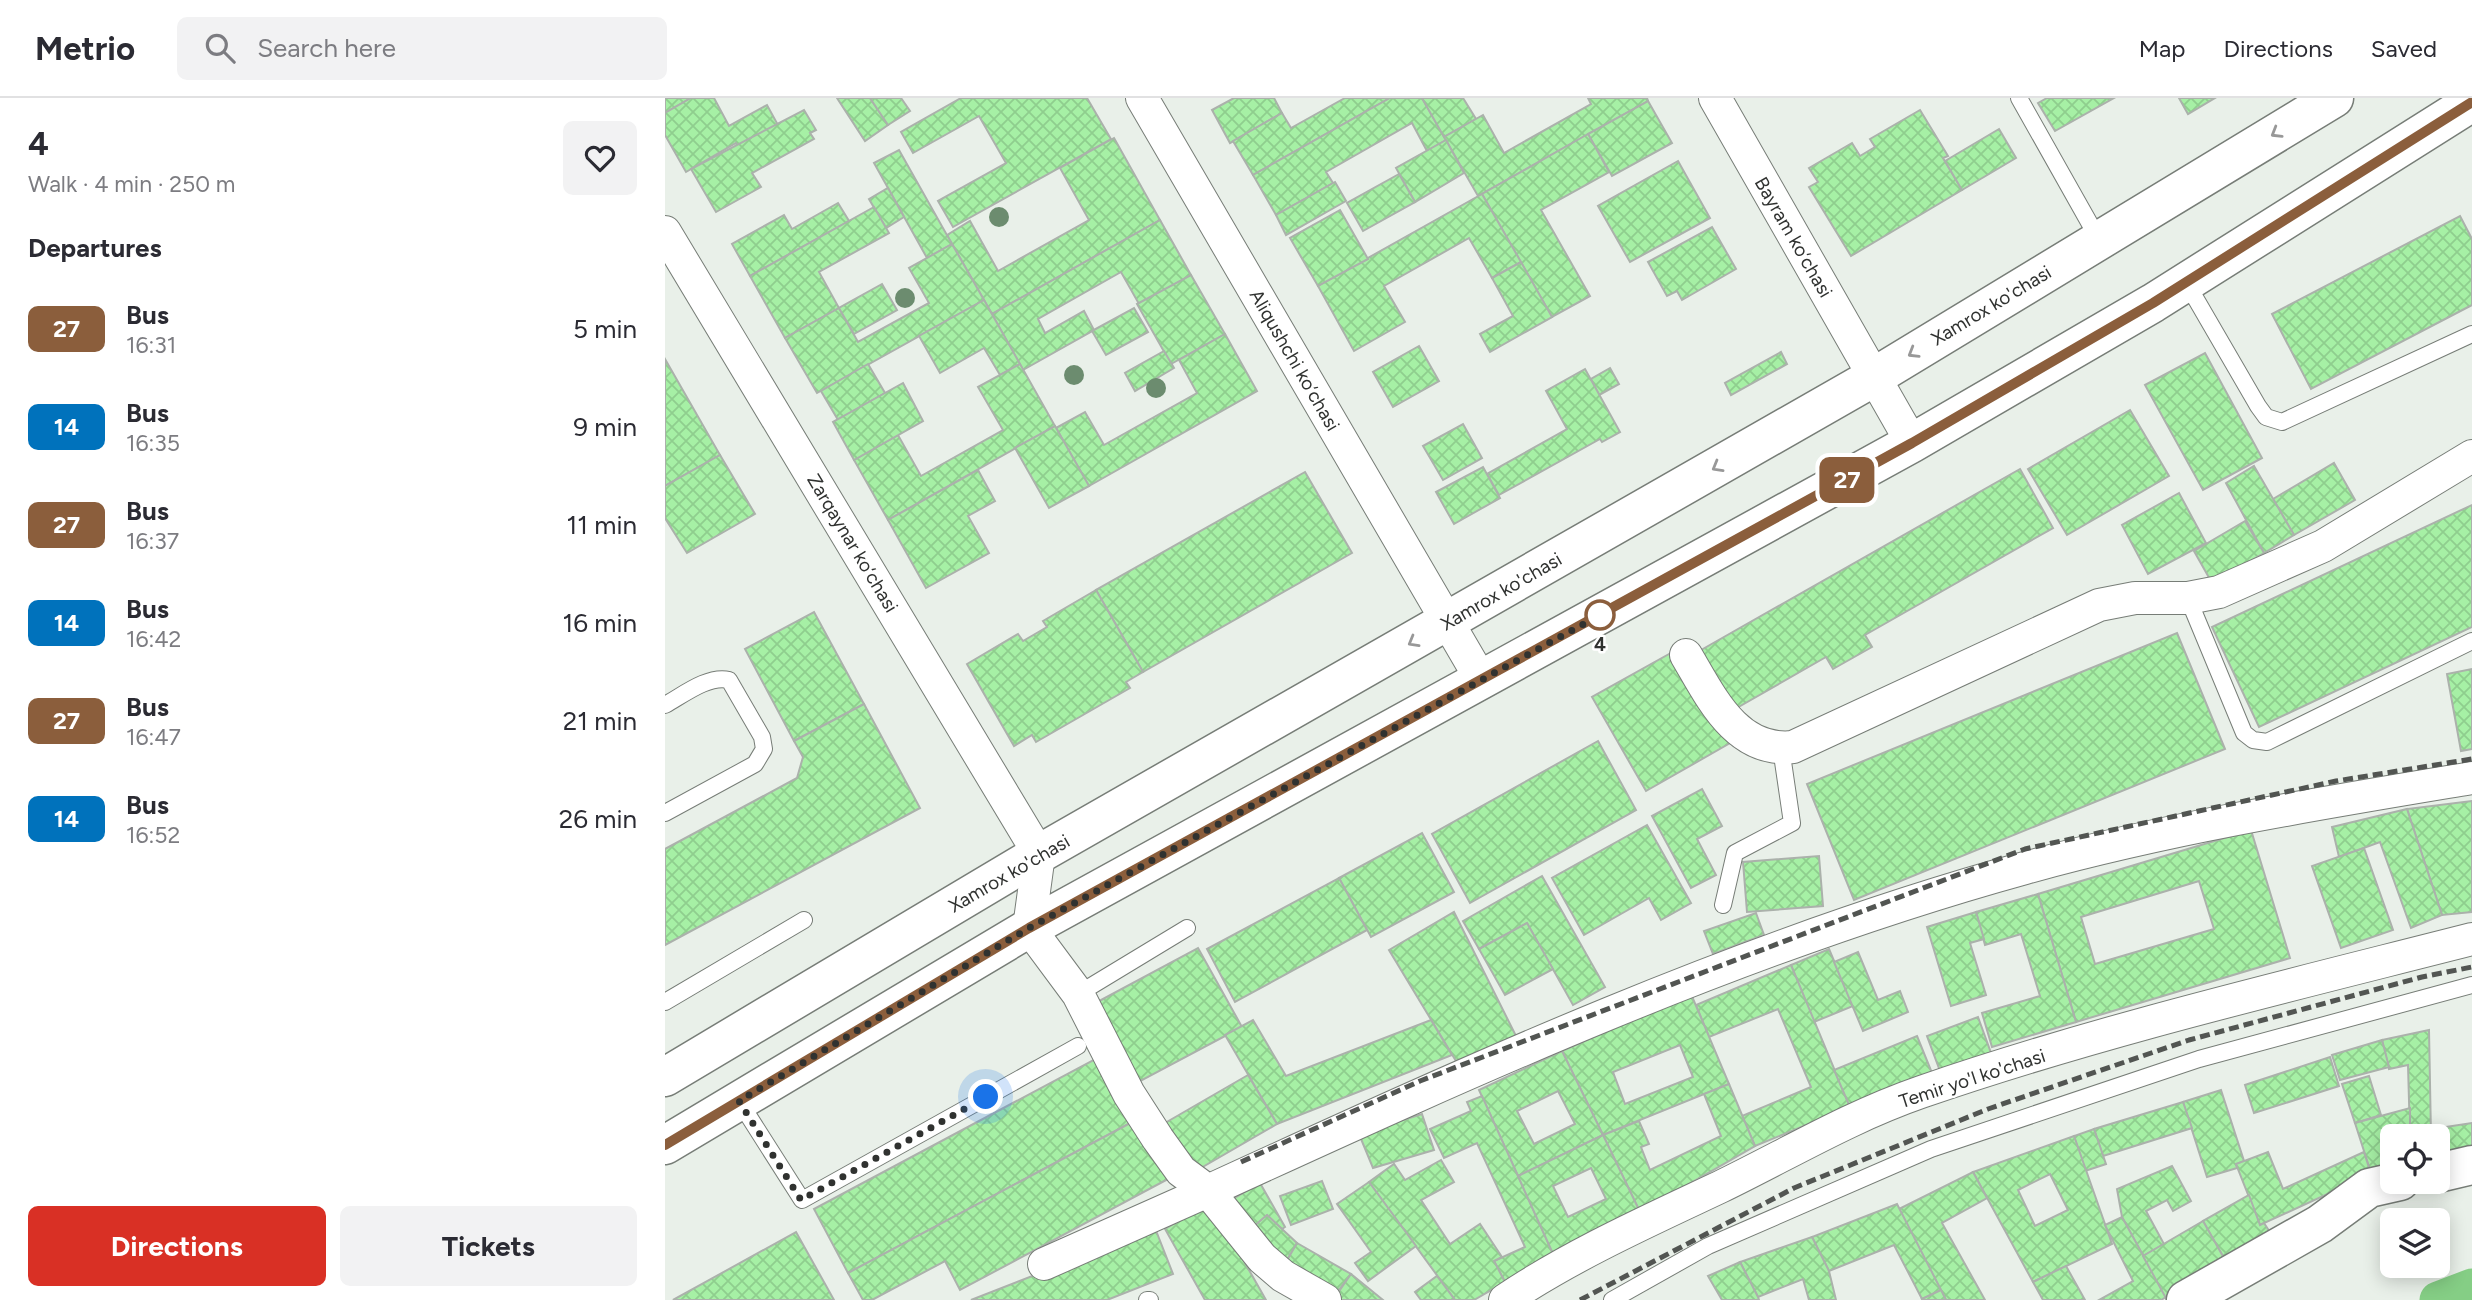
<!DOCTYPE html>
<meta charset="utf-8">
<style>
body{margin:0;font-family:Figtree,sans-serif;background:#f2f2f3;color:#2b2b33;height:100vh;display:flex;flex-direction:column;font-size:26px;white-space:nowrap}
*{box-sizing:border-box;margin:0}
p{font-size:23px;color:#7c7c81}
.icon{flex:none;width:38px;height:38px;fill:none;stroke:currentColor;stroke-width:2;stroke-linecap:round;stroke-linejoin:round}
.map{position:relative;flex:1;overflow:hidden}
.details{display:flex;flex-direction:column;background:#fff;width:665px}
.details>*{flex:none}
.badge{padding:0 14px;border-radius:10px;font-size:24px;line-height:46px}
.buttons{position:absolute;left:1715px;top:1026px;display:grid;gap:14px}
.buttons a{display:grid;place-items:center;width:70px;height:70px;border-radius:10px;background:#fff;box-shadow:0 4px 18px #0003;font-size:35px}
.you{position:absolute;width:35px;height:35px;margin:-18px;border:5px solid #fff;border-radius:50%;background:#1a73e8;box-shadow:0 0 0 10px #1a73e833}
.map>.badge{position:absolute;translate:-50% -50%;box-shadow:0 0 0 4px #fff}
h2{padding:0 28px;font-size:26px;line-height:63px}
.round{display:grid;place-items:center;flex:none;width:74px;height:74px;border-radius:10px;background:#f2f2f3}
.head{display:flex;align-items:center;justify-content:space-between;height:119px;padding:0 28px}
h1{font-size:33px;font-weight:700;line-height:52px}
.primary-button{display:flex;gap:14px;margin-top:auto;padding:14px 28px}
.primary-button a{flex:1;height:80px;border-radius:10px;background:#d93025;color:#fff;font-size:28px;font-weight:700;line-height:80px;text-align:center}
.primary-button a+a{background:#f2f2f3;color:#2b2b33}
ul{padding:0;list-style:none}
li{display:flex;align-items:center;gap:21px;height:98px;padding:0 28px}
li div{flex:1}
li b{display:block;font-size:26px}
li em{font-style:normal}
li .badge{min-width:77px;font-weight:700;text-align:center}
header{display:flex;align-items:center;gap:42px;box-sizing:border-box;height:98px;padding:0 35px;background:#fff;border-bottom:2px solid #e1e1e2}
header strong{font-size:33px}
nav{display:flex;gap:38px;margin-inline-start:auto;font-size:24px}
.search{width:490px;height:63px;background:#f2f2f3;display:flex;align-items:center;gap:18px;box-sizing:border-box;padding:0 24px;border-radius:10px;color:#7c7c81;font-size:26px}
main{display:flex;flex:1;min-height:0}
.map>svg:first-child{display:block}
.lines{fill:none;stroke-linecap:round;stroke-linejoin:round}
.canal{stroke:#85ce85;stroke-width:37}
.building{fill:url(#building-cross-hatch);stroke:#abb1ab;stroke-width:2;fill-rule:evenodd}
.lane-casing{stroke:#777d77;stroke-width:18}
.street-casing{stroke:#777d77;stroke-width:34}
.secondary-casing{stroke:#777d77;stroke-width:41}
.lane{stroke:#fff;stroke-width:16}
.street{stroke:#fff;stroke-width:32}
.secondary{stroke:#fff;stroke-width:38}
.rail{stroke:#525552;stroke-width:5;stroke-dasharray:10 5;stroke-linecap:butt}
.tree{fill:#6c8c6f}
.oneway{stroke:#989898}
.line-casing{stroke:#fff;stroke-width:16}
.line{stroke:#8b5e3c;stroke-width:10}
.walk{stroke:#303230;stroke-width:7;stroke-dasharray:0 12.6}
.stop-dot{fill:#fff;stroke:#8b5e3c;stroke-width:3.5}
.labels{text-anchor:middle;stroke-width:5;stroke-linejoin:round;paint-order:stroke}
.street-label{font-size:19px;fill:#303230;stroke:#fff}
.stop-label{font-size:19px;font-weight:bold;fill:#303230;stroke:#fff}
</style>
<header>
<strong>Metrio</strong>
<div class="search"><svg class="icon" aria-label="search" viewBox="0 0 24 24"><circle cx="10" cy="10" r="6"/><path d="M15 15l6 6"/></svg>Search here</div>
<nav><a>Map</a><a>Directions</a><a>Saved</a></nav>
</header>
<main>
<section class="details">
<div class="head"><div><h1>4</h1><p>Walk · 4 min · 250 m</p></div><a class="round"><svg class="icon" aria-label="heart" viewBox="0 0 24 24"><path d="M12 20l-8-8c-3-5 5-10 8-4 3-6 11-1 8 4z"/></svg></a></div>
<h2>Departures</h2>
<ul>
<li><span class="badge" style="background:#8b5e3c;color:#fff">27</span><div><b>Bus</b><p>16:31</p></div><em>5 min</em></li>
<li><span class="badge" style="background:#0072bc;color:#fff">14</span><div><b>Bus</b><p>16:35</p></div><em>9 min</em></li>
<li><span class="badge" style="background:#8b5e3c;color:#fff">27</span><div><b>Bus</b><p>16:37</p></div><em>11 min</em></li>
<li><span class="badge" style="background:#0072bc;color:#fff">14</span><div><b>Bus</b><p>16:42</p></div><em>16 min</em></li>
<li><span class="badge" style="background:#8b5e3c;color:#fff">27</span><div><b>Bus</b><p>16:47</p></div><em>21 min</em></li>
<li><span class="badge" style="background:#0072bc;color:#fff">14</span><div><b>Bus</b><p>16:52</p></div><em>26 min</em></li>
</ul>
<div class="primary-button"><a>Directions</a><a>Tickets</a></div>
</section>
<div class="map">
<svg width="1807" height="1202" viewBox="0 0 1807 1202">
<defs>
<pattern id="building-cross-hatch" width="8" height="8" patternUnits="userSpaceOnUse" patternTransform="scale(1.75)"><rect width="8" height="8" fill="#a6f0a5"/><path d="M0 0l8 8M0 8l8-8" fill="none" stroke="#8fce8e"/></pattern>
</defs>
<rect width="100%" height="100%" fill="#e9f0e9"/>
<g class="lines">
<!-- canal -->
<path class="canal" d="M1773,1202L1807,1189"/>
</g>
<!-- building -->
<g class="building">
<path d="M0,0H26L0,15Z"/>
<path d="M26,0H49L64,28L102,7L113,27L73,49L71,45L21,74L0,37V15Z"/>
<path d="M172,0H205L223,27L200,43Z"/>
<path d="M205,0H236L245,13L223,27Z"/>
<path d="M296,0H422L446,41L288,129L273,103L341,65L314,18L248,55L236,34Z"/>
<path d="M569,0H609L617,15L565,45L547,12Z"/>
<path d="M680,0H725L588,77L568,43L617,15L626,30Z"/>
<path d="M725,0H757L781,42L762,53L747,25L661,74L668,85L611,117L588,77Z"/>
<path d="M757,0H798L811,21L779,39Z"/>
<path d="M923,0H982L983,3L813,98L779,39L818,17L839,55L926,6Z"/>
<path d="M1382,0H1449L1390,33L1373,5Z"/>
<path d="M1514,0H1550L1523,16Z"/>
<path d="M983,3L1007,45L947,78L923,36Z"/>
<path d="M139,12L151,32L145,35L149,41L87,75L96,89L51,114L26,71Z"/>
<path d="M1255,12L1283,58L1278,60L1297,92L1186,158L1144,89L1153,84L1144,70L1187,45L1195,58L1210,49L1205,41Z"/>
<path d="M1334,31L1351,60L1297,92L1280,63Z"/>
<path d="M923,36L944,74L876,112L925,198L887,219L817,96Z"/>
<path d="M449,40L495,122L327,216L282,137L305,123L333,173L424,122L395,70Z"/>
<path d="M781,42L799,75L750,104L731,70Z"/>
<path d="M234,52L287,146L262,160L209,65Z"/>
<path d="M1013,63L1045,120L965,164L933,108Z"/>
<path d="M734,76L750,104L698,133L682,105Z"/>
<path d="M670,84L681,103L621,137L611,117Z"/>
<path d="M223,90L239,119L221,130L204,101Z"/>
<path d="M817,96L856,164L827,180L804,140L719,188L740,224L689,253L653,188Z"/>
<path d="M173,105L184,123L85,178L67,146L119,117L127,131Z"/>
<path d="M209,109L224,135L154,174L174,210L120,240L85,178Z"/>
<path d="M675,112L703,161L653,188L625,140Z"/>
<path d="M1795,118L1807,141V207L1646,291L1607,216Z"/>
<path d="M495,122L526,177L474,206L456,174L373,221L380,235L419,213L429,232L358,272L327,216Z"/>
<path d="M1047,129L1071,171L1017,202L1012,193L1002,198L983,164Z"/>
<path d="M287,146L319,202L152,295L120,240L174,210L193,244L264,205L244,170Z"/>
<path d="M856,164L887,219L825,254L815,236L848,218L827,180Z"/>
<path d="M526,177L560,236L506,266L472,206Z"/>
<path d="M217,186L232,212L189,236L174,210Z"/>
<path d="M319,202L355,266L335,277L319,250L275,275L254,238Z"/>
<path d="M469,210L483,234L441,257L427,233Z"/>
<path d="M560,236L592,293L424,388L391,330L420,314L439,347L532,295L514,262Z"/>
<path d="M754,248L774,283L728,309L708,274Z"/>
<path d="M499,253L509,270L470,293L460,275Z"/>
<path d="M1116,254L1122,266L1066,297L1060,285Z"/>
<path d="M1540,255L1597,360L1538,392L1480,287Z"/>
<path d="M0,261L55,357L0,388Z"/>
<path d="M203,266L220,295L173,322L156,293Z"/>
<path d="M355,266L390,328L223,422L189,362L233,337L256,378L338,332L313,289Z"/>
<path d="M945,270L954,286L934,297L926,281Z"/>
<path d="M920,271L955,334L937,344L935,341L834,397L822,376L902,331L881,293Z"/>
<path d="M238,285L258,323L189,362L168,324Z"/>
<path d="M1465,312L1504,378L1402,437L1363,371Z"/>
<path d="M798,326L817,360L778,382L758,348Z"/>
<path d="M390,328L424,388L384,410L350,350Z"/>
<path d="M55,357L90,416L22,455L0,420V388Z"/>
<path d="M1669,365L1690,402L1629,437L1608,401Z"/>
<path d="M1589,368L1629,437L1599,455L1561,385Z"/>
<path d="M818,369L835,400L789,426L771,394Z"/>
<path d="M1355,371L1388,430L1200,537L1207,549L1168,571L1161,559L1063,615L1029,556Z"/>
<path d="M313,372L330,403L303,418L324,455L261,490L223,422Z"/>
<path d="M640,374L687,455L478,574L431,492Z"/>
<path d="M1514,395L1541,445L1483,476L1457,427Z"/>
<path d="M1807,407V529L1594,629L1547,529Z"/>
<path d="M1580,423L1599,455L1547,485L1529,453Z"/>
<path d="M431,492L478,574L461,584L465,590L371,644L367,637L349,648L302,566L353,536L358,543L382,529L378,523Z"/>
<path d="M149,514L199,606L129,643L80,551Z"/>
<path d="M1512,535L1560,651L1189,802L1142,686Z"/>
<path d="M1013,551L1067,644L981,693L927,599Z"/>
<path d="M1807,571V651L1796,653L1782,576Z"/>
<path d="M199,606L255,710L0,847V751L132,680L138,659L129,643Z"/>
<path d="M933,643L971,712L805,805L767,736Z"/>
<path d="M1037,691L1057,728L1032,741L1051,777L1026,790L987,718Z"/>
<path d="M1807,703V814L1777,817L1742,711Z"/>
<path d="M1742,711L1777,817L1746,830L1715,744L1674,759L1667,729Z"/>
<path d="M982,727L1026,805L996,822L984,800L919,837L887,780Z"/>
<path d="M1586,732L1625,860L1411,924L1373,796ZM1534,783L1549,831L1430,866L1416,819Z"/>
<path d="M757,735L789,794L706,839L674,780Z"/>
<path d="M1699,750L1728,832L1676,850L1647,768Z"/>
<path d="M1154,758L1158,808L1082,814L1078,764Z"/>
<path d="M877,778L940,889L908,907L862,825L814,851L798,823Z"/>
<path d="M674,780L702,832L570,904L542,851Z"/>
<path d="M1373,796L1411,924L1327,949L1317,915L1375,898L1356,836L1320,847L1311,814Z"/>
<path d="M789,814L852,940L791,963L724,852Z"/>
<path d="M1311,814L1319,841L1305,845L1321,897L1286,908L1262,829Z"/>
<path d="M1091,815L1099,837L1048,856L1039,833Z"/>
<path d="M862,825L888,871L840,897L814,851Z"/>
<path d="M533,850L577,929L466,988L423,909Z"/>
<path d="M1164,851L1188,908L1149,924L1126,867Z"/>
<path d="M1193,854L1213,902L1235,893L1243,914L1198,933L1169,864Z"/>
<path d="M1126,867L1185,1009L1090,1048L1077,1018L1146,989L1113,911L1044,939L1031,907Z"/>
<path d="M1026,896L1064,986L938,1037L897,953ZM1015,947L1028,979L960,1006L948,974Z"/>
<path d="M1313,919L1326,955L1275,973L1262,938Z"/>
<path d="M588,922L621,978L766,922L787,957L612,1026L560,937Z"/>
<path d="M1764,932L1766,1038H1745L1743,967L1724,971L1717,942Z"/>
<path d="M1252,938L1267,975L1185,1009L1169,972Z"/>
<path d="M1717,942L1724,969L1675,982L1667,957Z"/>
<path d="M897,953L938,1037L853,1078L814,992ZM893,993L910,1026L869,1046L852,1013Z"/>
<path d="M436,958L471,1022L183,1175L149,1111Z"/>
<path d="M1665,959L1674,988L1589,1015L1580,987Z"/>
<path d="M583,977L612,1026L529,1074L500,1025Z"/>
<path d="M1704,978L1716,1017L1690,1025L1677,986Z"/>
<path d="M1064,986L1090,1048L975,1114L938,1037L974,1023L984,1046L976,1049L985,1072L1056,1038L1039,996Z"/>
<path d="M1556,992L1579,1063L1571,1066L1572,1070L1542,1079L1518,1004Z"/>
<path d="M817,998L889,1158L840,1184L829,1163L860,1149L812,1045L779,1060L765,1031L806,1013L802,1004Z"/>
<path d="M1518,1004L1527,1030L1438,1058L1429,1031Z"/>
<path d="M1745,1010V1038H1727V1072L1707,1078L1690,1025Z"/>
<path d="M757,1016L769,1052L708,1070L694,1036Z"/>
<path d="M471,1022L503,1081L295,1192L280,1163L207,1202H198L183,1175Z"/>
<path d="M1807,1025V1056L1773,1060V1038H1768L1767,1031Z"/>
<path d="M1429,1031L1441,1066L1420,1073L1409,1038Z"/>
<path d="M938,1037L975,1114L889,1158L853,1078ZM926,1070L941,1101L903,1119L888,1088Z"/>
<path d="M1409,1038L1447,1146L1368,1184L1308,1074ZM1385,1076L1403,1112L1370,1128L1353,1092Z"/>
<path d="M1603,1054L1618,1091L1699,1054L1706,1076L1595,1127L1571,1066Z"/>
<path d="M776,1062L789,1084L756,1102L785,1146L815,1126L837,1159L829,1163L840,1184L809,1202H790L704,1084L729,1066L740,1082Z"/>
<path d="M1507,1068L1526,1103L1508,1113L1502,1102L1481,1113L1499,1146L1478,1158L1457,1119L1452,1091Z"/>
<path d="M1308,1074L1322,1100L1277,1125L1320,1202H1281L1234,1111Z"/>
<path d="M657,1083L668,1111L626,1127L615,1098Z"/>
<path d="M704,1084L751,1148L703,1183L690,1165L706,1154L672,1106Z"/>
<path d="M595,1085L620,1129L617,1131L602,1117L585,1132L568,1101Z"/>
<path d="M1584,1097L1595,1127L1599,1125L1610,1142L1564,1169L1538,1123Z"/>
<path d="M546,1105L601,1202H540L500,1131Z"/>
<path d="M1232,1106L1276,1192L1257,1201L1229,1147L1164,1173L1147,1139Z"/>
<path d="M602,1117L632,1145L617,1171L580,1136Z"/>
<path d="M1457,1119L1501,1199L1496,1202H1434L1468,1183L1440,1127Z"/>
<path d="M1538,1123L1564,1169L1502,1202L1478,1158Z"/>
<path d="M490,1130L508,1176L442,1202H306Z"/>
<path d="M131,1134L169,1202H8Z"/>
<path d="M1147,1139L1164,1173L1171,1202H1144L1138,1181L1093,1199L1075,1164Z"/>
<path d="M632,1145L686,1176L667,1201L617,1171Z"/>
<path d="M1075,1164L1093,1199L1094,1202H1057L1043,1178Z"/>
<path d="M1401,1168L1420,1202H1378L1368,1184Z"/>
<path d="M686,1176L718,1202H668Z"/>
<path d="M772,1178L790,1202H756L750,1194Z"/>
<path d="M1276,1192L1281,1202H1258L1257,1201Z"/>
</g>
<g class="lines">
<!-- lane casing -->
<g class="lane-casing">
<g id="lane">
<path d="M1354,0L1434,142"/>
<path d="M1521,184L1593,308L1601,319L1617,324L1807,236"/>
<path d="M1523,500L1579,635L1588,642L1602,644L1807,543"/>
<path d="M0,607C18,597 43,577 64,582L97,639L99,651L90,666L0,715"/>
<path d="M1058,807L1070,755L1127,725L1116,650"/>
<path d="M413,896L522,830"/>
<path d="M0,904L139,822"/>
<path d="M74,1003L137,1102L413,948"/>
<path d="M482,1202H485"/>
<path d="M947,1202L1043,1148L1266,1051L1534,961L1807,887"/>
</g>
</g>
<!-- street casing -->
<g class="street-casing">
<g id="street">
<path d="M477,0L817,583"/>
<path d="M1050,0L1247,345"/>
<path d="M0,134L374,756L364,830L413,896L464,996L493,1041L516,1073L543,1093C809,971 1077,848 1360,770C1507,729 1657,705 1807,680"/>
<path d="M1021,557C1046,599 1071,655 1128,649L1434,507L1470,500H1523L1554,494L1658,448L1807,358"/>
<path d="M379,1166L543,1093L597,1160L618,1178L660,1202"/>
<path d="M840,1202C907,1157 983,1123 1055,1089C1123,1056 1184,1019 1256,994C1436,932 1623,888 1807,841"/>
</g>
</g>
<!-- secondary casing -->
<g class="secondary-casing">
<g id="secondary">
<path d="M0,979L374,756L1209,279L1669,0"/>
<path d="M0,1047L364,830L1247,345L1488,205L1807,4"/>
<path d="M1773,1075L1807,1067"/>
<path d="M1521,1202L1655,1126L1704,1090L1735,1083"/>
</g>
</g>
<!-- lane -->
<use href="#lane" class="lane"/>
<!-- street -->
<use href="#street" class="street"/>
<!-- secondary -->
<use href="#secondary" class="secondary"/>
<!-- rail -->
<g class="rail">
<path d="M576,1064L755,983L1360,751L1671,683L1807,661"/>
<path d="M915,1202L1129,1090L1323,1011L1524,942L1757,879L1807,869"/>
</g>
</g>
<!-- trees -->
<g class="tree">
<circle cx="334" cy="119" r="10"/>
<circle cx="240" cy="200" r="10"/>
<circle cx="409" cy="277" r="10"/>
<circle cx="491" cy="290" r="10"/>
</g>
<!-- one-way arrows -->
<defs><path id="oneway-chevron" d="M-2-3.5L2.5 0L-2 3.5" fill="none" stroke-width="1.6" stroke-linecap="round" stroke-linejoin="round" transform="scale(1.75)"/></defs>
<g class="oneway">
<use href="#oneway-chevron" transform="translate(1611 35) rotate(149)"/>
<use href="#oneway-chevron" transform="translate(1248 255) rotate(149)"/>
<use href="#oneway-chevron" transform="translate(1052 369) rotate(150)"/>
<use href="#oneway-chevron" transform="translate(748 544) rotate(150)"/>
</g>
<g class="lines">
<!-- line casing -->
<g class="line-casing">
<path id="line" d="M0,1047L364,830L1247,345L1488,205L1807,4"/>
</g>
<!-- line -->
<use href="#line" class="line"/>
<!-- walk -->
<path class="walk" d="M321,999L136,1102L74,1003L364,830L935,517"/>
</g>
<!-- markers -->
<circle class="stop-dot" cx="935" cy="517" r="14"/>
<g class="labels">
<!-- street labels -->
<g class="street-label">
<text transform="translate(1129 139) rotate(60)" y="7">Bayram ko‘chasi</text>
<text transform="translate(1326 207) rotate(-31)" y="7">Xamrox ko'chasi</text>
<text transform="translate(630 262) rotate(60)" y="7">Aliqushchi ko‘chasi</text>
<text transform="translate(188 445) rotate(59)" y="7">Zarqaynar ko‘chasi</text>
<text transform="translate(836 493) rotate(-30)" y="7">Xamrox ko'chasi</text>
<text transform="translate(344 775) rotate(-30)" y="7">Xamrox ko'chasi</text>
<text transform="translate(1307 980) rotate(-18)" y="7">Temir yo'l ko'chasi</text>
</g>
<!-- stop labels -->
<g class="stop-label">
<text x="935" y="553">4</text>
</g>
</g>
</svg>
<div class="buttons">
<a><svg class="icon" aria-label="locate" viewBox="0 0 24 24"><circle cx="12" cy="12" r="6"/><path d="M12 2v4M12 18v4M2 12h4M18 12h4"/></svg></a>
<a><svg class="icon" aria-label="layers" viewBox="0 0 24 24"><path d="M12 4l9 5-9 5-9-5zM3 14l9 5 9-5"/></svg></a>
</div>
<div class="you" style="left:321px;top:999px"></div>
<b class="badge" style="left:1182px;top:382px;background:#8b5e3c;color:#fff">27</b>
</div>
</main>
